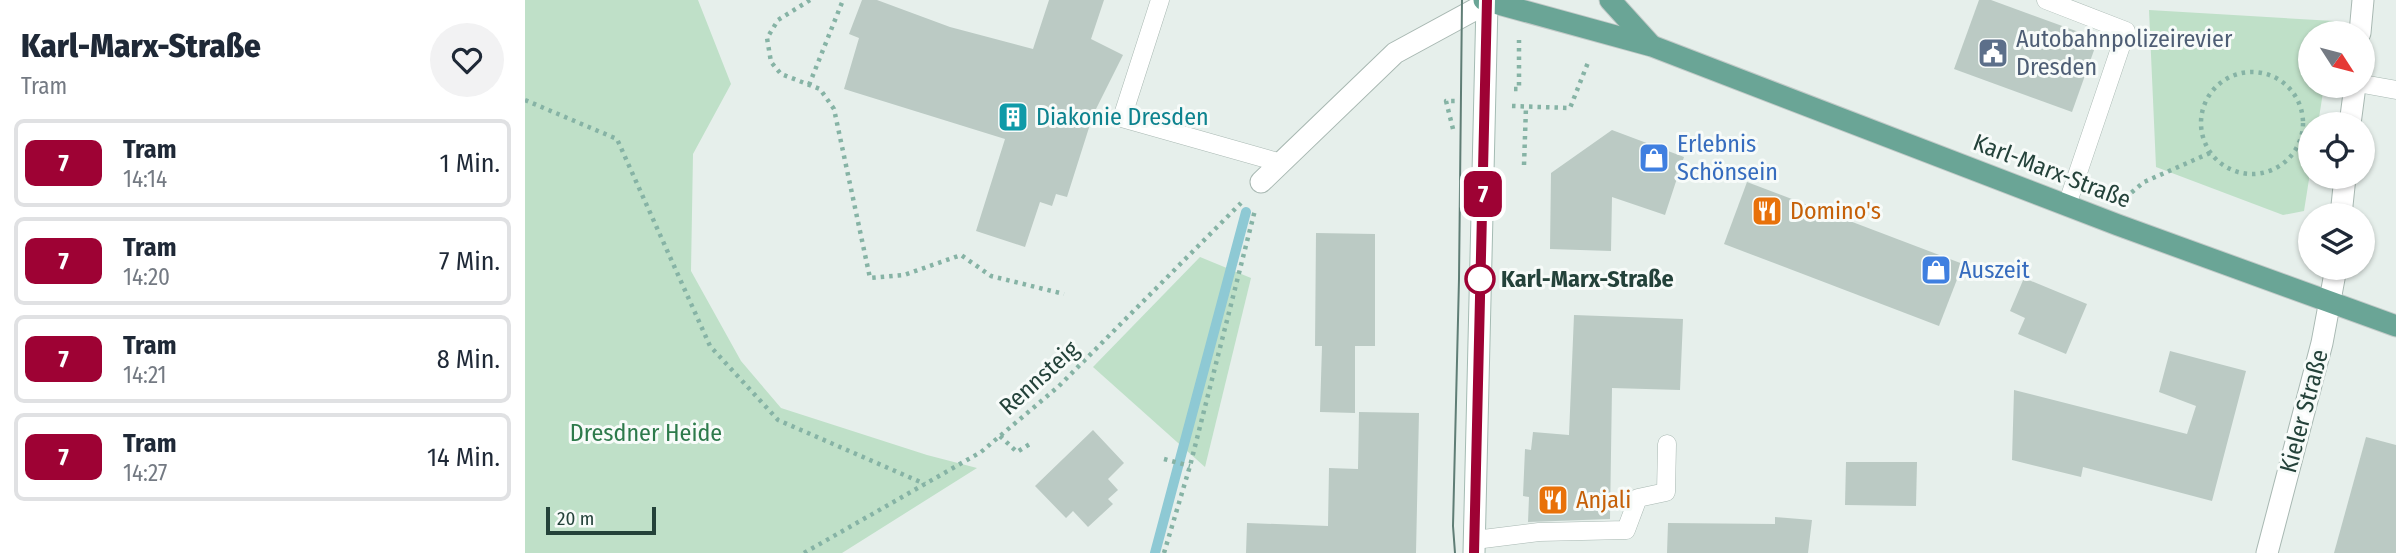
<!DOCTYPE html>
<html lang="de">
<meta charset="utf-8">
<style>
body{margin:0;font-family:"Fira Sans Condensed",sans-serif;background:#f2f2f3;color:#1f2937;height:100vh;display:flex;flex-direction:column;font-size:26px;white-space:nowrap}
*{box-sizing:border-box;margin:0}
p{font-size:23px;color:#747a83}
.icon{flex:none;width:38px;height:38px;fill:none;stroke:currentColor;stroke-width:2;stroke-linecap:round;stroke-linejoin:round}
.map{position:relative;flex:1;overflow:hidden}
.details{display:flex;flex-direction:column;background:#fff;width:525px}
.details>*{flex:none}
.badge{padding:0 14px;border-radius:10px;font-size:24px;line-height:46px}
.needle{width:46px;rotate:126deg}
.controls{position:absolute;left:1773px;top:21px;display:grid;gap:14px}
.controls a{display:grid;place-items:center;width:77px;height:77px;border-radius:50%;background:#fff;box-shadow:0 2px 5px #0004;font-size:35px}
.scale{position:absolute;left:21px;bottom:18px;width:110px;box-sizing:border-box;padding-left:7px;border:4px solid #24423a;border-top:0;font-size:19px;line-height:24px;white-space:nowrap;color:#24423a;-webkit-text-stroke:5px #f7fbf9;paint-order:stroke}
.map>.badge{position:absolute;translate:-50% -50%;box-shadow:0 0 0 4px #fff}
.round{display:grid;place-items:center;flex:none;width:74px;height:74px;border-radius:37px;background:#f2f2f3}
.overview{display:flex;align-items:center;justify-content:space-between;height:119px;padding:0 21px}
h1{font-size:33px;font-weight:800;line-height:52px}
ul{padding:0;list-style:none}
li{display:flex;align-items:center;gap:21px;height:88px;margin:0 14px 10px;padding:0 7px;border:4px solid #e0e1e3;border-radius:10px}
li div{flex:1}
li b{display:block;font-size:26px}
li em{font-style:normal}
li .badge{min-width:77px;font-weight:700;text-align:center}
main{display:flex;flex:1;min-height:0}
.map>svg:first-child{display:block}
.green{fill:#bfe0c8}
.lines{fill:none;stroke-linecap:round;stroke-linejoin:round}
.stream{stroke:#8ec9d4;stroke-width:10}
.building{fill:#bbcac4}
.lane-casing{stroke:#a8b8b2;stroke-width:19}
.street-casing{stroke:#a8b8b2;stroke-width:23}
.secondary-casing{stroke:#a4bbb3;stroke-width:23}
.primary-casing{stroke:#c2cac8;stroke-width:23}
.path{stroke:#86b3a5;stroke-width:4.5;stroke-dasharray:3.5 5;stroke-linecap:butt}
.lane{stroke:#fff;stroke-width:18}
.street{stroke:#fff;stroke-width:21}
.secondary{stroke:#fff;stroke-width:21}
.primary{stroke:#6aa596;stroke-width:21}
.tram{stroke:#5f7d75;stroke-width:2}
.line-casing{stroke:#fff;stroke-width:16}
.line{stroke:#9e0234;stroke-width:10}
.stop-dot{fill:#fff;stroke:#9e0234;stroke-width:3.5}
.labels{text-anchor:middle;stroke-width:6;stroke-linejoin:round;paint-order:stroke}
.service-label{font-size:24px;fill:#4e5e75;stroke:#f7fbf9;text-anchor:start}
.culture-label{font-size:24px;fill:#0d838f;stroke:#f7fbf9;text-anchor:start}
.shop-label{font-size:24px;fill:#366cbe;stroke:#f7fbf9;text-anchor:start}
.street-label{font-size:24px;fill:#24423a;stroke:#f7fbf9}
.food-label{font-size:24px;fill:#c56008;stroke:#f7fbf9;text-anchor:start}
.stop-label{font-size:24px;font-weight:bold;fill:#24423a;stroke:#f7fbf9;text-anchor:start}
.park-label{font-size:24px;fill:#2d7a4b;stroke:#f7fbf9}
</style>
<main>
<section class="details">
<div class="overview"><div><h1>Karl-Marx-Straße</h1><p>Tram</p></div><a class="round"><svg class="icon" aria-label="heart" viewBox="0 0 24 24"><path d="M12 20l-8-8c-3-5 5-10 8-4 3-6 11-1 8 4z"/></svg></a></div>
<ul>
<li><span class="badge" style="background:#9e0234;color:#fff">7</span><div><b>Tram</b><p>14:14</p></div><em>1 Min.</em></li>
<li><span class="badge" style="background:#9e0234;color:#fff">7</span><div><b>Tram</b><p>14:20</p></div><em>7 Min.</em></li>
<li><span class="badge" style="background:#9e0234;color:#fff">7</span><div><b>Tram</b><p>14:21</p></div><em>8 Min.</em></li>
<li><span class="badge" style="background:#9e0234;color:#fff">7</span><div><b>Tram</b><p>14:27</p></div><em>14 Min.</em></li>
</ul>
</section>
<div class="map">
<svg width="1871" height="553" viewBox="0 0 1871 553">
<rect width="100%" height="100%" fill="#e6efeb"/>
<!-- green -->
<g class="green">
<path d="M0,0H173L206,84L168,154L166,271L216,361L256,408L402,455L452,468L317,553H0Z"/>
<path d="M1624,10L1809,21L1807,33H1785V86H1799L1793,124H1785V173L1779,211L1758,215L1631,167Z"/>
<path d="M675,257L726,278L680,467L568,367Z"/>
</g>
<g class="lines">
<!-- stream -->
<path class="stream" d="M630,553L721,212"/>
</g>
<!-- building -->
<g class="building">
<path d="M337,0H352L425,27L508,49L524,0H579L566,39L598,55L568,115L542,197L531,194L527,206L515,202L500,247L451,231L480,139L319,89L334,38L324,34Z"/>
<path d="M1454,0H1466L1573,39L1547,112L1429,69Z"/>
<path d="M1087,130L1159,157L1140,215L1087,197L1086,251L1025,249L1026,173Z"/>
<path d="M1222,182L1438,264L1414,326L1199,244Z"/>
<path d="M791,233L850,234V346H830V413L795,412L797,346H790Z"/>
<path d="M1499,278L1562,304L1541,354L1493,334L1500,318L1485,311Z"/>
<path d="M1049,315L1158,319L1155,390L1087,388L1085,519L1003,522L1004,497L998,496L1000,449L1006,450L1008,432L1044,435Z"/>
<path d="M1645,351L1721,371L1687,501L1558,467L1556,477L1487,460L1489,390L1662,434L1671,406L1634,392Z"/>
<path d="M834,412L894,413L891,553H721L722,523L803,526L804,468L833,469Z"/>
<path d="M568,430L599,463L583,479L593,490L583,499L588,504L563,527L548,511L541,518L510,486Z"/>
<path d="M1841,437L1871,445V553H1809Z"/>
<path d="M1321,462H1392L1391,506L1320,505Z"/>
<path d="M1250,517L1287,520L1283,553H1142L1143,523L1250,524Z"/>
</g>
<g class="lines">
<!-- lane casing -->
<g class="lane-casing">
<g id="lane">
<path d="M635,0L597,118L756,163"/>
<path d="M1521,0L1601,31L1542,205"/>
<path d="M1838,84L1871,90"/>
<path d="M950,540L1014,532L1101,530L1113,498L1141,492L1142,444"/>
</g>
</g>
<!-- street casing -->
<g class="street-casing">
<g id="street">
<path d="M1835,33L1838,0"/>
<path d="M1825,124L1830,86"/>
<path d="M736,182L870,53L962,3"/>
<path d="M1816,215L1820,177"/>
<path d="M1742,553L1797,343L1811,268"/>
</g>
</g>
<!-- secondary casing -->
<g class="secondary-casing">
<path id="secondary" d="M949,553L962,3"/>
</g>
<!-- primary casing -->
<g class="primary-casing">
<g id="primary">
<path d="M959,0L1127,46L1593,225L1871,326"/>
<path d="M1085,0L1125,44"/>
</g>
</g>
<!-- path -->
<g class="path">
<path d="M285,0L253,20L242,38L246,62L256,74L295,89L309,109L345,278L379,275L436,255L466,276L539,294"/>
<circle cx="1727" cy="123" r="51"/>
<path d="M284,85L318,0"/>
<path d="M989,89H994V40"/>
<path d="M0,100L92,139L185,346L253,420L400,484"/>
<path d="M987,106L1045,108L1064,60"/>
<path d="M928,129L921,101H933"/>
<path d="M1774,142L1785,144"/>
<path d="M999,165L1001,107"/>
<path d="M1600,198L1619,182L1685,153"/>
<path d="M475,436L492,452L508,442"/>
<path d="M639,459L665,466"/>
<path d="M279,553L456,452L534,386L716,203"/>
<path d="M639,553L665,466L730,210"/>
</g>
<!-- lane -->
<use href="#lane" class="lane"/>
<!-- street -->
<use href="#street" class="street"/>
<!-- secondary -->
<use href="#secondary" class="secondary"/>
<!-- primary -->
<use href="#primary" class="primary"/>
<!-- tram -->
<g class="tram">
<path d="M930,553L928,526L934,279L937,0"/>
<path d="M949,553L962,0"/>
</g>
</g>
<g class="lines">
<!-- line casing -->
<g class="line-casing">
<path id="line" d="M949,553L962,0"/>
</g>
<!-- line -->
<use href="#line" class="line"/>
</g>
<!-- icons -->
<defs>
<g id="civic-square" transform="scale(1.575)"><rect x="-9" y="-9" width="18" height="18" rx="4" fill="#5c6f8a" stroke="#f7fbf9"/><path d="M-.6-6.5H3V-4.5H.6V-3L4-1V1h2V6H-6V1h2V-1L-.6-3ZM-1.2 2.5V6h2.4V2.5Z" fill="#fff"/></g>
<g id="building-square" transform="scale(1.575)"><rect x="-9" y="-9" width="18" height="18" rx="4" fill="#0f9aa8" stroke="#f7fbf9"/><path d="M-4-6H4V6H1V3H-1V6H-4ZM-2.5-4.3h1.7v1.8h-1.7ZM.8-4.3h1.7v1.8H.8ZM-2.5-1h1.7V.8h-1.7ZM.8-1h1.7V.8H.8Z" fill="#fff"/></g>
<g id="shop-square" transform="scale(1.575)"><rect x="-9" y="-9" width="18" height="18" rx="4" fill="#3f7fe0" stroke="#f7fbf9"/><path d="M-5-2.5h2.3a2.7 3.5 0 0 1 5.4 0H5L5.5 6h-11ZM-1.5-2.5h3a1.5 2.3 0 0 0-3 0Z" fill="#fff"/></g>
<g id="restaurant-square" transform="scale(1.575)"><rect x="-9" y="-9" width="18" height="18" rx="4" fill="#e8710a" stroke="#f7fbf9"/><path d="M-5-6h1v4h1v-4h1v4h1v-4h1v5L-1.5 .5V6h-2V.5L-5-1ZM5-6V6H3V1.5H1.5Q1.5-4 5-6Z" fill="#fff"/></g>
</defs>
<g fill-rule="evenodd">
<use href="#civic-square" x="1468" y="53"/>
<use href="#building-square" x="488" y="117"/>
<use href="#shop-square" x="1129" y="158"/>
<use href="#restaurant-square" x="1242" y="211"/>
<use href="#shop-square" x="1411" y="270"/>
<use href="#restaurant-square" x="1028" y="500"/>
</g>
<!-- markers -->
<circle class="stop-dot" cx="955" cy="279" r="14"/>
<g class="labels">
<!-- service labels -->
<g class="service-label">
<text x="1491" y="47">Autobahnpolizeirevier<tspan x="1491" dy="28">Dresden</tspan></text>
</g>
<!-- culture labels -->
<g class="culture-label">
<text x="511" y="125">Diakonie Dresden</text>
</g>
<!-- shop labels -->
<g class="shop-label">
<text x="1152" y="152">Erlebnis<tspan x="1152" dy="28">Schönsein</tspan></text>
<text x="1434" y="278">Auszeit</text>
</g>
<!-- street labels -->
<g class="street-label">
<text transform="translate(1527 171) rotate(21)" y="8">Karl-Marx-Straße</text>
<text transform="translate(514 378) rotate(-42)" y="8">Rennsteig</text>
<text transform="translate(1779 411) rotate(-75)" y="8">Kieler Straße</text>
</g>
<!-- food labels -->
<g class="food-label">
<text x="1265" y="219">Domino's</text>
<text x="1051" y="508">Anjali</text>
</g>
<!-- stop labels -->
<g class="stop-label">
<text x="976" y="287">Karl-Marx-Straße</text>
</g>
<!-- park labels -->
<g class="park-label">
<text x="121" y="441">Dresdner Heide</text>
</g>
</g>
</svg>
<div class="controls">
<a><svg class="needle" viewBox="-14 -14 28 28"><path d="M0-13l5 13h-10z" fill="#e53935"/><path d="M0 13l5-13h-10z" fill="#747a83"/></svg></a>
<a><svg class="icon" aria-label="locate" viewBox="0 0 24 24"><circle cx="12" cy="12" r="6"/><path d="M12 2v4M12 18v4M2 12h4M18 12h4"/></svg></a>
<a><svg class="icon" aria-label="layers" viewBox="0 0 24 24"><path d="M12 4l9 5-9 5-9-5zM3 14l9 5 9-5"/></svg></a>
</div>
<div class="scale">20 m</div>
<b class="badge" style="left:958px;top:194px;background:#9e0234;color:#fff">7</b>
</div>
</main>
